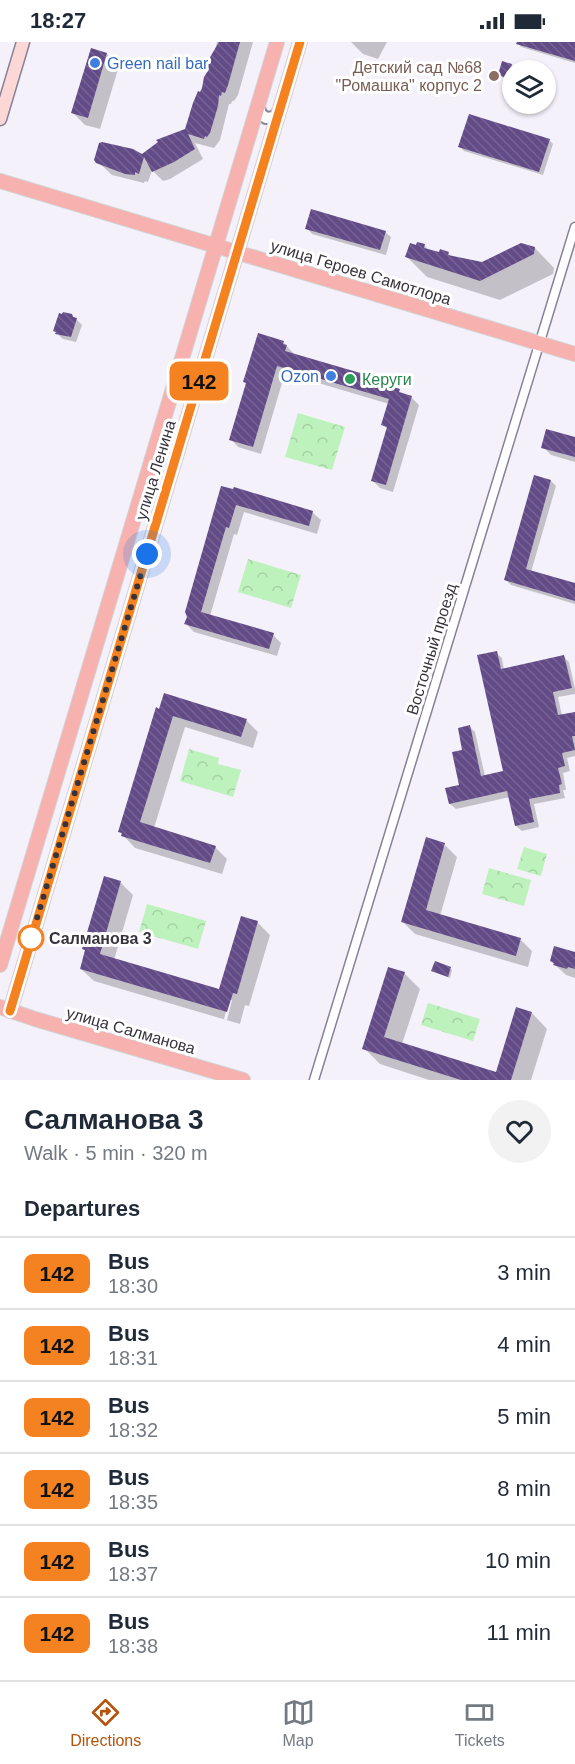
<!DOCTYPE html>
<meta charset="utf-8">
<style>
body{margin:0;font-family:Arial,sans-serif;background:#f2f2f3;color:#1f2937;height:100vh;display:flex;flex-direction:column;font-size:22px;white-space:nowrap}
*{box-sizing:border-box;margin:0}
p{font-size:20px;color:#747a83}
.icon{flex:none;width:33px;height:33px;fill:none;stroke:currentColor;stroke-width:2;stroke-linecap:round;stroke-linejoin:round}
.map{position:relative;height:1038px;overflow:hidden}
.details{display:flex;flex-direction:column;background:#fff;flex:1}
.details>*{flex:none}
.badge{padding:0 12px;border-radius:9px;font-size:21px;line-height:39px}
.buttons{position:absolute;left:502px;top:18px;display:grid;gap:12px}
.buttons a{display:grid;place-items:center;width:54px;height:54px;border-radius:50%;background:#fff;box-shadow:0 2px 4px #0004;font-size:30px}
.you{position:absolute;width:30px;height:30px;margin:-15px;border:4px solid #fff;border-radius:50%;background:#1a73e8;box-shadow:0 0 0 9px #1a73e833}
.map>.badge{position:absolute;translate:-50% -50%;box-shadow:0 0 0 3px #fff}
h2{padding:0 24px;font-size:22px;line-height:54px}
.round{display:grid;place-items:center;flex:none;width:63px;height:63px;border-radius:32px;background:#f2f2f3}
.headline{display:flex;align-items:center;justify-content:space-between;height:102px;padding:0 24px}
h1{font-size:28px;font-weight:800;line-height:45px}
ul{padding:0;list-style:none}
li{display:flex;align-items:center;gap:18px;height:72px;padding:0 24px;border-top:2px solid #e0e1e3}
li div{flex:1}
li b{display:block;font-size:22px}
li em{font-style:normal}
li .badge{min-width:66px;font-weight:700;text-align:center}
.status{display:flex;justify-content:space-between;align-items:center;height:42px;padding:0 30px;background:#fff;direction:ltr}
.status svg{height:16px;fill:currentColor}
.tabs{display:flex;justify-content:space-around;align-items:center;height:84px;border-top:2px solid #e0e1e3;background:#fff;font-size:16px;color:#747a83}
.tabs a{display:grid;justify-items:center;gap:3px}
.tabs .selected{color:#b45309}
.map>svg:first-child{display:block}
.park{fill:url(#park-crowns)}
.shadow{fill:#0003;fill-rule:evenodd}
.building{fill:url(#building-back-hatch)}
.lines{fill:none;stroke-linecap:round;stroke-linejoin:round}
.minor-casing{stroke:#888097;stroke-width:11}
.tertiary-casing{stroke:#888097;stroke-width:14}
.secondary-casing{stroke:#888097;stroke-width:15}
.primary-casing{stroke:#d3d2d4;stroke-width:16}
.minor{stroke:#fff;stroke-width:8}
.tertiary{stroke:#fff;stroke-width:10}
.secondary{stroke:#fbd8d6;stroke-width:12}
.primary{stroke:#f7b1ae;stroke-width:14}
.line-casing{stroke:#fff;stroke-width:14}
.line{stroke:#f58220;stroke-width:9}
.walk{stroke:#37333d;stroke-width:6;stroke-dasharray:0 10.8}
.shop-dot{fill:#3f7fe0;stroke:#fff;stroke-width:2}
.education-dot{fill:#8d6e63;stroke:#fff;stroke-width:2}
.leisure-dot{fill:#2e9e5b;stroke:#fff;stroke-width:2}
.stop-dot{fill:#fff;stroke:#f58220;stroke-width:3}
.labels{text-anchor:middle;stroke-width:6;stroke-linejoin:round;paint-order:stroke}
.shop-label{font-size:16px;fill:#366cbe;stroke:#fff;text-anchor:start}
.education-label{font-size:16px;fill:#785e54;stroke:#fff;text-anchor:end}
.street-label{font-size:16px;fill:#37333d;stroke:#fff}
.leisure-label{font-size:16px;fill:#27864d;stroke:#fff;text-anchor:start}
.stop-label{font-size:16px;font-weight:bold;fill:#37333d;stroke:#fff;text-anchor:start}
</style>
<div class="status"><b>18:27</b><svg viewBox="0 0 49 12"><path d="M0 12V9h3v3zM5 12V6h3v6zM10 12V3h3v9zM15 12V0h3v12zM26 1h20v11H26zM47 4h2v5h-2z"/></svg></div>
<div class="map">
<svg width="575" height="1038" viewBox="0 0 575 1038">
<defs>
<pattern id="park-crowns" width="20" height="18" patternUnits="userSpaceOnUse" patternTransform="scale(1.5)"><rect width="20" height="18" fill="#bef2bd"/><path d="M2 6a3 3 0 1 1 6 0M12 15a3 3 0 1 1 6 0" fill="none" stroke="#a4d0a3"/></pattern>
<pattern id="building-back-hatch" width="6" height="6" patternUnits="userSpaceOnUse" patternTransform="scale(1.5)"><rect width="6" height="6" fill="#634b88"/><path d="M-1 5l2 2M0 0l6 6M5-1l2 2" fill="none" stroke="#766394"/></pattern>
</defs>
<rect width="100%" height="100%" fill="#f4f1fb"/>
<!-- park -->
<g class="park">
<path d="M298,371L345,385L332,428L285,415Z"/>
<path d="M248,517L301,533L291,566L238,550Z"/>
<path d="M189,707L219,716L218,722L241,728L233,755L180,739Z"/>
<path d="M524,805L547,812L541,834L517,827Z"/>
<path d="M489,826L531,838L524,864L482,852Z"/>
<path d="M147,862L206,879L198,907L139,890Z"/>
<path d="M428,961L480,977L473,999L421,983Z"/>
</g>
<!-- shadow -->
<g class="shadow">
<path d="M217,0H253L238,53L234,59H232L231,62H229L220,98L214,106L195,101L203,117L170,137L163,139L152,128L148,140L145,139L144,141L112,133L96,118L143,113L187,88L210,27Z"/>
<path d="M351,0H387L378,17L363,12Z"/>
<path d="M518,0H575V21L521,5Z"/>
<path d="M107,12L119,24L100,87L85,83L73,71Z"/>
<path d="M511,23L513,25L510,37L502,35L499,32Z"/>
<path d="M549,98L553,102L543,133L464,109L460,105Z"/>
<path d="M307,186L385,190L391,195L386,213L312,192Z"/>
<path d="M418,201L425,204L430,209L448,211L452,215L482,222L535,206L554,226L553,232L500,258L427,235L407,215Z"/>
<path d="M72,273L82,283L76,300L63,297L54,289Z"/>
<path d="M283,300L295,313L390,342L405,354L412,356L419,363L393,450L380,446L372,438L388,387L383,383L389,362L285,331L261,412L238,405L231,397Z"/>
<path d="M575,397V420L551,413L543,405Z"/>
<path d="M551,439L556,444L531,530L575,543V562L511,543L506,538Z"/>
<path d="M222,446L312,470L321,478L317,492L244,470L237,493L234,492L210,574L273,593L281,601L277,614L194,590L186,582Z"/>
<path d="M496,611L502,616L504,628L564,615L569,620L575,646V652L558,655L562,674L575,671V714L567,716L570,729L563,731L566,748H563L565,756L534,762L539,785L522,789L516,784L510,755L456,767L450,762L461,744L464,709L470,685L475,690L485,734L505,730Z"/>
<path d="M160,668L246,678L258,690L253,706L185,685L154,786L215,805L227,817L222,832L135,806L119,789Z"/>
<path d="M445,803L457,815L440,874L520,897L532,909L528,925L415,892L403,880Z"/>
<path d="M120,840L133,853L114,918L220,949L257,880L270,893L249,964L245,963L240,982L94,939L81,927ZM229,958H232L227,978L224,977Z"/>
<path d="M575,912V936L566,933L551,919Z"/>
<path d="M450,926L452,928L450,936L433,929Z"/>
<path d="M404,931L420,947L402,1002L497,1032L532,971L547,987L531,1038H429L380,1022L364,1006Z"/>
</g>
<!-- building -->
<g class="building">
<path d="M219,0H240L228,43L225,51L222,50L221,54L219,53L218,64L210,91L207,95L205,94L204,97L188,92L195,107L174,120L152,130L144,115L139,132L135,130V133L125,132L96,121L94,118L99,101L102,100L133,107L142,112L158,100L156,98L185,87L193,61L198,49L200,50L202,46L204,35L209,27L207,25L209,17Z"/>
<path d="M517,0H575V19L516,2Z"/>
<path d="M91,6L107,11L88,76L71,71Z"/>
<path d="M502,19L512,22L507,36L498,33Z"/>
<path d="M469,72L550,97L539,130L458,105Z"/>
<path d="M311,167L386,189L380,208L305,187Z"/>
<path d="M417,200L425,202L424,206L439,210L440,207L449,210L448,213L482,220L521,201L535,205L534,212L480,239L405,215L410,201L416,203Z"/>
<path d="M63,270L72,272L73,275L77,276L71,295L55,292L56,290L53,289L59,271L62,272Z"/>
<path d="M258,291L284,299L283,302L287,303L285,309L391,340L390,344L400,347L399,350L412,354L386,443L371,439L387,385L381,383L389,357L277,324L253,405L229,398L246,341L243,340Z"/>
<path d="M546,387L575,395V415L541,406Z"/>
<path d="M534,433L551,438L526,527L575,541V559L504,538Z"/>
<path d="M221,444L233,447L234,445L313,469L309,484L236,463L229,486L226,485L201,570L274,591L269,607L184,582L187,575L185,570Z"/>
<path d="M497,609L501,627L564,613L572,646L553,650L558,673L575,670V694H572L575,708L562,711L565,724L558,726L562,742L559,743L560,751L529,757L534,780L515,784L507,749L449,762L445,746L459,743L452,710L462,708L458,686L470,683L481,734L503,729L477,613Z"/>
<path d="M164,651L247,677L241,695L173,674L140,780L216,804L210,821L121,794L122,791L118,790L156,665L159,667Z"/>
<path d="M426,795L445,801L426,868L521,896L516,914L401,880Z"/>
<path d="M104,834L121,839L100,912L219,947L241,874L258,879L237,952L233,951L227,970L80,927L85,908L82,907Z"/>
<path d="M554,904L575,910V927L568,925L567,927L553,923L554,921L550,919Z"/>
<path d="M435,919L451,925L448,935L431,929Z"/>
<path d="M388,925L405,930L384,995L496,1030L516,965L532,970L511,1038H461L362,1007Z"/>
</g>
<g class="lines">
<!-- minor casing -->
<g class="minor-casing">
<g id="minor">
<path d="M174,343C183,336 192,339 195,350"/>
<path d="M314,1038L575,185"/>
</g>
</g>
<!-- tertiary casing -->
<g class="tertiary-casing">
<path id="tertiary" d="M258,63L261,72L266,76L274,75L279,69"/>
</g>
<!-- secondary casing -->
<g class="secondary-casing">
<path id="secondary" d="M0,77L23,0"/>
</g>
<!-- primary casing -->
<g class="primary-casing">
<g id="primary">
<path d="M0,139L575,312"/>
<path d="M0,923L277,0"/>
<path d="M0,965L35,977L243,1038"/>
<path d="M10,969L300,0"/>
</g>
</g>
<!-- minor -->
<use href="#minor" class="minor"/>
<!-- tertiary -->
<use href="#tertiary" class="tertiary"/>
<!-- secondary -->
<use href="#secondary" class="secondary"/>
<!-- primary -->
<use href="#primary" class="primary"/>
</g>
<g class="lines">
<!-- line casing -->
<g class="line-casing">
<path id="line" d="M10,969L300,0"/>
</g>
<!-- line -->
<use href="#line" class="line"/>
<!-- walk -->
<path class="walk" d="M31,896L147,512"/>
</g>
<!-- markers -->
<g class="shop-dot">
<circle cx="95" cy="21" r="6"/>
<circle cx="331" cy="334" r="6"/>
</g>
<circle class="education-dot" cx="494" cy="34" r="6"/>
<circle class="leisure-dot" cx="350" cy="337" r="6"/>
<circle class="stop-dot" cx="31" cy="896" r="12"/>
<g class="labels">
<!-- shop labels -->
<g class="shop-label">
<text x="107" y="27">Green nail bar</text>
<text x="319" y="340" text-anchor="end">Ozon</text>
</g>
<!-- education labels -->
<g class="education-label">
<text x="482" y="31">Детский сад №68<tspan x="482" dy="18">"Ромашка" корпус 2</tspan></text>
</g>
<!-- street labels -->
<g class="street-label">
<text transform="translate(361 230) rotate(17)" y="6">улица Героев Самотлора</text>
<text transform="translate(155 428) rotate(-73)" y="6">улица Ленина</text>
<text transform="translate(431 607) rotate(-73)" y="6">Восточный проезд</text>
<text transform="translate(131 988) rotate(16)" y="6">улица Салманова</text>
</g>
<!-- leisure labels -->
<g class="leisure-label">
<text x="362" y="343">Керуги</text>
</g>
<!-- stop labels -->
<g class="stop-label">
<text x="49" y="902">Салманова 3</text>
</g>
</g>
</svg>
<div class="buttons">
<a><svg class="icon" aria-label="layers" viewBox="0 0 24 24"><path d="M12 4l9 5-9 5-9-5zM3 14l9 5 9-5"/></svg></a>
</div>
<div class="you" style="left:147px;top:512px"></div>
<b class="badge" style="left:199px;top:339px;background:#f58220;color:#111">142</b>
</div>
<section class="details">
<div class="headline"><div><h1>Салманова 3</h1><p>Walk · 5 min · 320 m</p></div><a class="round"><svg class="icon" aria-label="heart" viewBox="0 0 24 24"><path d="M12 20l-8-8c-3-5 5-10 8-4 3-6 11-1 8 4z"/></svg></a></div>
<h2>Departures</h2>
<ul>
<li><span class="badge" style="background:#f58220;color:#111">142</span><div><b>Bus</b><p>18:30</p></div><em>3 min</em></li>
<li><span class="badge" style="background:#f58220;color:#111">142</span><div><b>Bus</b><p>18:31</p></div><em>4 min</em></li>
<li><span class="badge" style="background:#f58220;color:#111">142</span><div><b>Bus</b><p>18:32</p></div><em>5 min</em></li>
<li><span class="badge" style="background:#f58220;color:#111">142</span><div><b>Bus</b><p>18:35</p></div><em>8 min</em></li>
<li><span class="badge" style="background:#f58220;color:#111">142</span><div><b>Bus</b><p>18:37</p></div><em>10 min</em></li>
<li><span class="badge" style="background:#f58220;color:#111">142</span><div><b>Bus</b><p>18:38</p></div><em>11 min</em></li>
</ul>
</section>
<nav class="tabs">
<a class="selected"><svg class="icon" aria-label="directions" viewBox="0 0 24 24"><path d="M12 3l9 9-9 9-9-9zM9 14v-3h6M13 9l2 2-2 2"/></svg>Directions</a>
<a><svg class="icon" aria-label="map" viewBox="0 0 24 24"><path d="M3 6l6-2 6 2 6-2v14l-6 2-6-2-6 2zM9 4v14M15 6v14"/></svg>Map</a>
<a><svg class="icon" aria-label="tickets" viewBox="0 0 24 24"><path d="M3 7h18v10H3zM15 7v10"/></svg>Tickets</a>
</nav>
